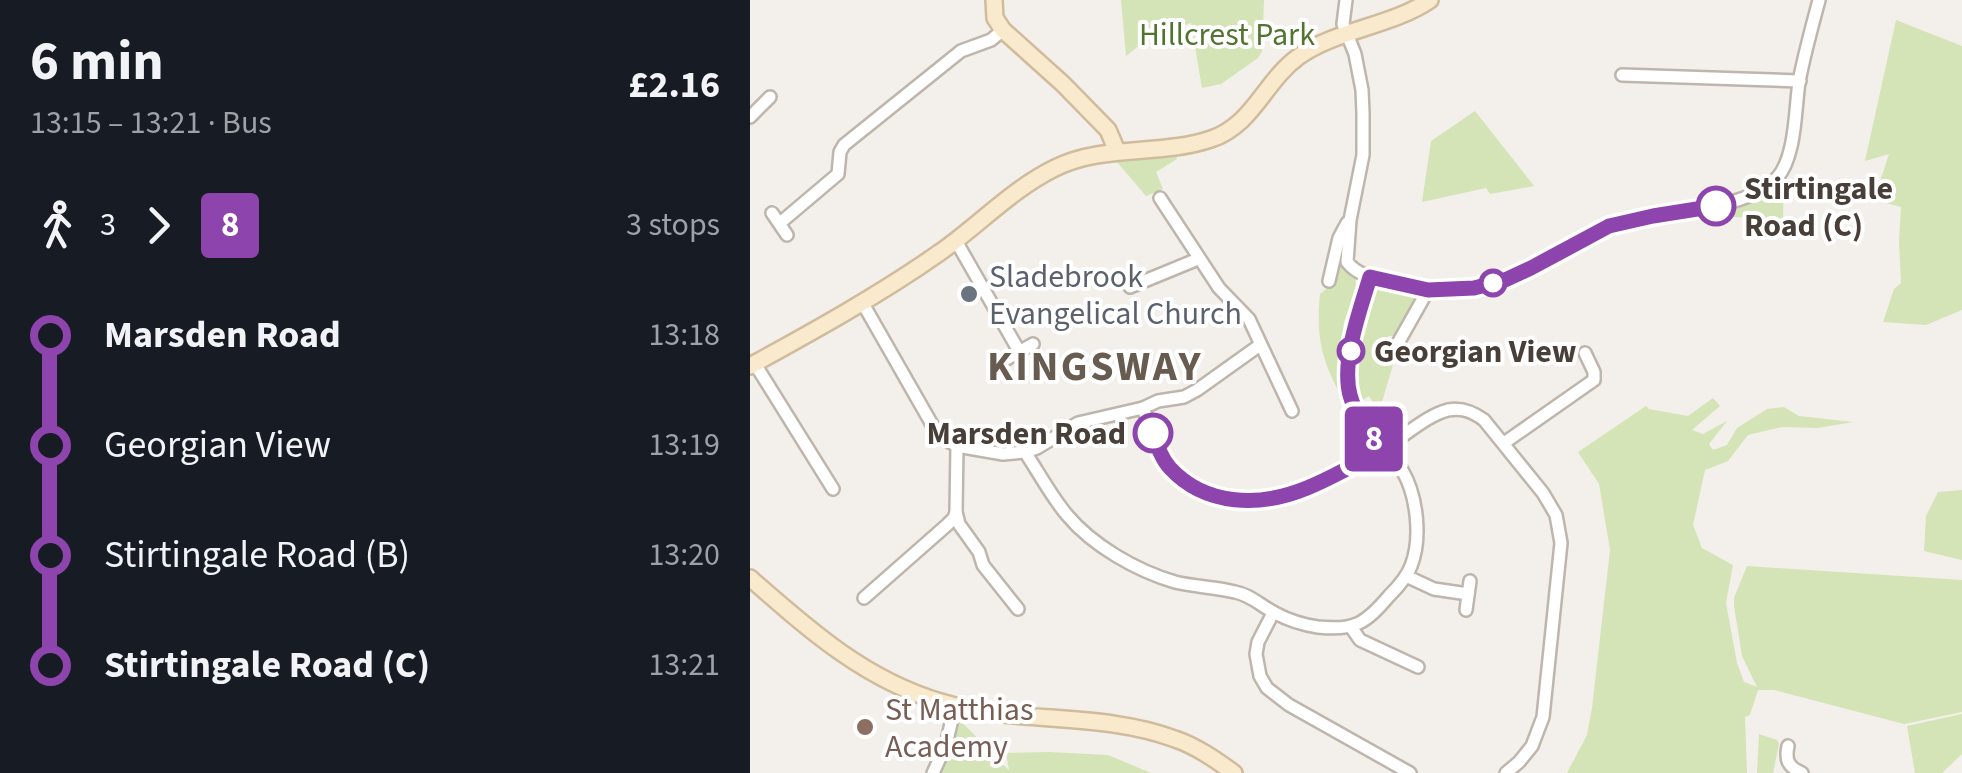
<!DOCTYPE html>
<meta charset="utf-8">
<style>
body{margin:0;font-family:"Source Sans 3",sans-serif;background:#242831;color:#f1f3f6;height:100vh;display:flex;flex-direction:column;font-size:38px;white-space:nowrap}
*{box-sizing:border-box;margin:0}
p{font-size:32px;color:#9ea1a6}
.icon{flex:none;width:55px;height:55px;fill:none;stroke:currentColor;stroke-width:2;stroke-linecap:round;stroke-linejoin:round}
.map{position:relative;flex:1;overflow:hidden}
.side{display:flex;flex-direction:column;background:#171b24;width:750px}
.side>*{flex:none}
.badge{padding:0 20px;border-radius:8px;font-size:35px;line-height:65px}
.map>.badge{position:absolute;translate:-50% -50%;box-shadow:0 0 0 5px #fff}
.legs{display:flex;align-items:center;gap:15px;height:110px;padding:0 30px;font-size:32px}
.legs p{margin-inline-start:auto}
.headline{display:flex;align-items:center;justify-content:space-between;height:170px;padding:0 30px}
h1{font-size:55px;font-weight:700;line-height:75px}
ul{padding:0 30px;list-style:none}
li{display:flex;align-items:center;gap:35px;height:110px;font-size:38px}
li i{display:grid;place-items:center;width:15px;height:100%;margin:0 12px;background:currentColor}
li i::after{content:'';width:25px;height:25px;margin:-12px;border:8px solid;border-radius:50%;background:#171b24}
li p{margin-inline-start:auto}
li:first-child i{background:linear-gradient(#0000 50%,currentColor 0)}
li:last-child i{background:linear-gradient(currentColor 50%,#0000 0)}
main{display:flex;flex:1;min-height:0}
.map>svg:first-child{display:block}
.green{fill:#d4e4b6}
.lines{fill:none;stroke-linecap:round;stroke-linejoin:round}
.street-casing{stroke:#beb6ad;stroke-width:16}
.secondary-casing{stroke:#cfbc9d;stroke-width:20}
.street{stroke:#fff;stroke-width:11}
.secondary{stroke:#faeacd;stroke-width:15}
.line-1-casing{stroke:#fff;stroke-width:22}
.line-1{stroke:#8e44ad;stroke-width:15}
.stop-1-dot{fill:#fff;stroke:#8e44ad;stroke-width:5}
.worship-dot{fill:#6b7280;stroke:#fff;stroke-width:4}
.education-dot{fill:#8d6e63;stroke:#fff;stroke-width:4}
.labels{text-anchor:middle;stroke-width:8;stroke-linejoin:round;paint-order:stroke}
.park-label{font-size:32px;fill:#517430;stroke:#fff}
.stop-label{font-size:32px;font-weight:bold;fill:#473f38;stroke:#fff;text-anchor:start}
.worship-label{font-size:32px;fill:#5b616d;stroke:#fff;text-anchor:start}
.education-label{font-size:32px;fill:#785e54;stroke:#fff;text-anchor:start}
.district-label{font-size:42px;font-weight:bold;letter-spacing:2.5px;fill:#685c51;stroke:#fff}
</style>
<main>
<section class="side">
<div class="headline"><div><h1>6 min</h1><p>13:15 – 13:21 · Bus</p></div><b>£2.16</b></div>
<div class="legs"><svg class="icon" aria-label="walk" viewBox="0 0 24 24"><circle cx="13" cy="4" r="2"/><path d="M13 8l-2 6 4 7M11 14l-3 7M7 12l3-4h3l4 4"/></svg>3<svg class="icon" aria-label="forward" viewBox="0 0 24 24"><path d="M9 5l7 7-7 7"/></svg><b class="badge" style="background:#8e44ad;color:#fff">8</b><p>3 stops</p></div>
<ul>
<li><i style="color:#8e44ad"></i><b>Marsden Road</b><p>13:18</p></li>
<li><i style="color:#8e44ad"></i><span>Georgian View</span><p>13:19</p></li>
<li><i style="color:#8e44ad"></i><span>Stirtingale Road (B)</span><p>13:20</p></li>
<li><i style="color:#8e44ad"></i><b>Stirtingale Road (C)</b><p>13:21</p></li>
</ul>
</section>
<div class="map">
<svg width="1212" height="773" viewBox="0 0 1212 773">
<rect width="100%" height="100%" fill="#f3efea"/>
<!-- green -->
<g class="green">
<path d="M371,0H514L512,51L508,58L471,84L452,88L441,23L401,36L376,56Z"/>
<path d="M1146,20L1212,46V310L1176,325L1133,322L1144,289L1151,283L1149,242L1151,207L1124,200L1139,154L1115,161Z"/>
<path d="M725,111L784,186L740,194L736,188L672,202L681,141Z"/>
<path d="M426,156L427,159L406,172L413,189L396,196L367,162Z"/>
<path d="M1034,174L1033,220L937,214L967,209Z"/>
<path d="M592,237L597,269L604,276L607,287L594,322L589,370L595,394L591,396C571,358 566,336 570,294L581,285Z"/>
<path d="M631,285L671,294L647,336H639L633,344L638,354L645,358L629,412L619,396L611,401C596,380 608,329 617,305C620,298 626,292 631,285Z"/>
<path d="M963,398L970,406L942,430L953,434L977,421L959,444L963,450L977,445L987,428L1017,409L1034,407L1049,416L1103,422L1068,428L1032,427L998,435L978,461L955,470L943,525L952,548L983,565L976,603L987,663L994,682L1007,687L992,656L984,606V598L997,566L1212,580V712L1154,724L1024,690H1008L1000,715L995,717L997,773H817L837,735L842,708L860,550L849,484L828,452L896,406L899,409L938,416Z"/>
<path d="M1212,490V560L1174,551L1176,516L1188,492Z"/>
<path d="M1212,714V754L1192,773H1165L1157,726Z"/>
<path d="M207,719C227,734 239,754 259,770L256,753L298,752L358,755L401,773H189L200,749Z"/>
<path d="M1009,734L1027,740L1029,744L1023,773H1007Z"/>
</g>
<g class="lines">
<!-- street casing -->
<g class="street-casing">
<g id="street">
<path d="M596,0L593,24L605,54L612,90L613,113V155L600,220L597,262C609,277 626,278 644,283C712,298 752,284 812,252C832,241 852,227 874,221C916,211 996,211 1027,178C1046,157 1045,109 1049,82C1054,55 1062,27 1069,0"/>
<path d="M872,75L1050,81"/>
<path d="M0,117L20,97"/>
<path d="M410,198L469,288L499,319L542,411"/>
<path d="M22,213L37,235"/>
<path d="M30,223L88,174L90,152L94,145L211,51L241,40L253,30"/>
<path d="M206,241L269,351"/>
<path d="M579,281L589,238L597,223"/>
<path d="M380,287L448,259"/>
<path d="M112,302L184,428L193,438L207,446L253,454L275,452L287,448L328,423L393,408L408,401L434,397L447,390L510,345"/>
<path d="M643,352L678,290"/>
<path d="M253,361L283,344"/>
<path d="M5,364L83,489"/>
<path d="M393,408C400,426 405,448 417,464C425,474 436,482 447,488C508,522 578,480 632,449C653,438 675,416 698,410C712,407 723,412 734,420L793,493L806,515L811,543L793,717L782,746L769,762L756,773"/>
<path d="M754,443L844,380V372L835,353"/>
<path d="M207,446L206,512L209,524L229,552L233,565L268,609"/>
<path d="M275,452C289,473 301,496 317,515C343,546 387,571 425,582C445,587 466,587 485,592C501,595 511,606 525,613C538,620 554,625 568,627C605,631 616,623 639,596C648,587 657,577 661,566C672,538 667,495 652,470C636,444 609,426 600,396C591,362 610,310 620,277"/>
<path d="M656,576L684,589L718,594"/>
<path d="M114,598L197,525L204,518L206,512"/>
<path d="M716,610L720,581"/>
<path d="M523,613L508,642L506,654L510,676L517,688L539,705L660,773"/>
<path d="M601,627L610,640L668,667"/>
<path d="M1038,746C1035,760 1038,767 1052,773"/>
<path d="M183,773L196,745L205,706"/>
</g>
</g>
<!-- secondary casing -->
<g class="secondary-casing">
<g id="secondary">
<path d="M244,0L245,18L253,30L313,84L358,130L367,151"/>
<path d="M0,366C64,331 129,295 189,253C228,226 262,189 305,168C354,144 411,156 461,139C503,125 514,82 548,57C587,29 640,27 680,0"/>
<path d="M0,578C58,629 115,680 191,702C267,725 350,711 425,739C446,746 466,760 484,773"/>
</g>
</g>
<!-- street -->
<use href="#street" class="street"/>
<!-- secondary -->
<use href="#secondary" class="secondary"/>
</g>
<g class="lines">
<!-- line-1 casing -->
<g class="line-1-casing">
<path id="line-1" d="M403,433C407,445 411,458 420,468C456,507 511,507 557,488C584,477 609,462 634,449C620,434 605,414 600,395C591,361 610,310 620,277L678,290L724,288L755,280L781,268L859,226L903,216L966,206"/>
</g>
<!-- line-1 -->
<use href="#line-1" class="line-1"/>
</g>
<!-- markers -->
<g class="stop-1-dot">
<circle cx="966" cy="206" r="18"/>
<circle cx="743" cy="283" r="12"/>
<circle cx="601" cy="351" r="12"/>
<circle cx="403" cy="433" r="18"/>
</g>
<circle class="worship-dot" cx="219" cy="294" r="10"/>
<circle class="education-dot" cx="115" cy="727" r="10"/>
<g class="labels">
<!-- park labels -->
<g class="park-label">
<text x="477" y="45">Hillcrest Park</text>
</g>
<!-- stop labels -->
<g class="stop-label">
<text x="994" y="199">Stirtingale<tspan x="994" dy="37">Road (C)</tspan></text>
<text x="624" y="362">Georgian View</text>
<text x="376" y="444" text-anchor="end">Marsden Road</text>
</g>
<!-- worship labels -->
<g class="worship-label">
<text x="239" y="287">Sladebrook<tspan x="239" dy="37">Evangelical Church</tspan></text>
</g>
<!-- education labels -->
<g class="education-label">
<text x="135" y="720">St Matthias<tspan x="135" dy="37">Academy</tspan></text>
</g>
<!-- district labels -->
<g class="district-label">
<text x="345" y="380">KINGSWAY</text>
</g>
</g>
</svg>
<b class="badge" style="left:624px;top:439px;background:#8e44ad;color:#fff">8</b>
</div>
</main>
